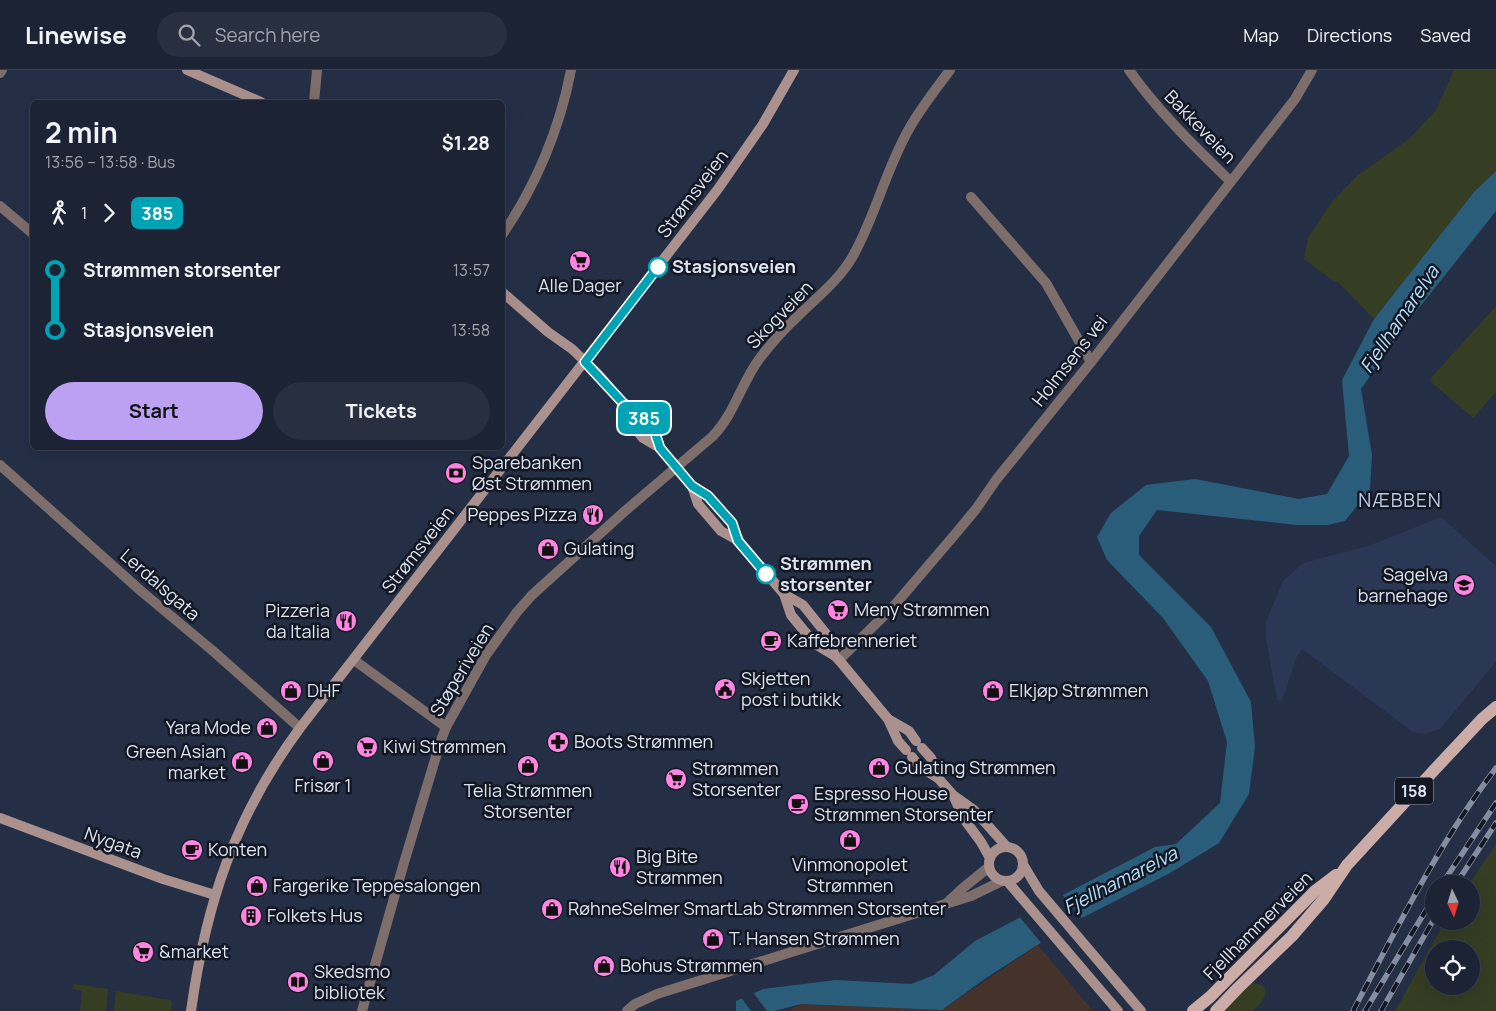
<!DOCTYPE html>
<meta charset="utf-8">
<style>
body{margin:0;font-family:Manrope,sans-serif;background:#282f40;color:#f1f3f6;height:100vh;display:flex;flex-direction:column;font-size:19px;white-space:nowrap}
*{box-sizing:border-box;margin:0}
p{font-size:16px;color:#a0a4ac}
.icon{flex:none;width:28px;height:28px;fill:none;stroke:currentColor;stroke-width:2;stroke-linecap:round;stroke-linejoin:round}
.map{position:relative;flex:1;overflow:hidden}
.sheet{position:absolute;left:30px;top:30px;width:475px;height:350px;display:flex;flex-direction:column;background:#1b2334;border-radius:8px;box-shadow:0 5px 20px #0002,0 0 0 1px #39404f}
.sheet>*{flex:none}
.badge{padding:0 10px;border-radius:8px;font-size:18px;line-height:32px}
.needle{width:32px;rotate:176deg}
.controls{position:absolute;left:1425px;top:805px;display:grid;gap:10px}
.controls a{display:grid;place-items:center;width:55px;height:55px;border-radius:50%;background:#1b2334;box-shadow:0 5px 20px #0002,0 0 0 1px #39404f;font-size:25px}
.map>.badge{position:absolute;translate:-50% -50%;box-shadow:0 0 0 2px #fff}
.legs{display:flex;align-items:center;gap:8px;height:55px;padding:0 15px;font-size:16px}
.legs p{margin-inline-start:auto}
.overview{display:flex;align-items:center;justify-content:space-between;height:85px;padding:0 15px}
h1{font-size:28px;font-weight:700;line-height:38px}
.action{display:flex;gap:10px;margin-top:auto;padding:10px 15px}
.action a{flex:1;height:58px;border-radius:30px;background:#bca0f2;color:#111;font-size:20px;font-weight:700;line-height:58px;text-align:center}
.action a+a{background:#282f40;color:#f1f3f6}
ul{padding:0 15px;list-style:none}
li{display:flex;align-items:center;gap:18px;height:60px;font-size:19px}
li i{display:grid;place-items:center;width:8px;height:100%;margin:0 6px;background:currentColor}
li i::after{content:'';width:12px;height:12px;margin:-6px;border:4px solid;border-radius:50%;background:#1b2334}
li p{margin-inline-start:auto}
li:first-child i{background:linear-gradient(#0000 50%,currentColor 0)}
li:last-child i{background:linear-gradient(currentColor 50%,#0000 0)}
header{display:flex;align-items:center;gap:30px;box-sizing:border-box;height:70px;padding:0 25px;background:#1b2334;border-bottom:1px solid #39404f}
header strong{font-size:24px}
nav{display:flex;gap:28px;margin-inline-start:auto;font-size:18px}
.search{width:350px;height:45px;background:#282f40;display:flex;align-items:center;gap:12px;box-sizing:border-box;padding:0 18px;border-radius:28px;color:#a0a4ac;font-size:19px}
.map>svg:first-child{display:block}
.industrial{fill:#45322b}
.built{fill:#2a3755}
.green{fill:#353d23;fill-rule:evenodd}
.water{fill:#2a5d7a}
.pier{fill:#242f46}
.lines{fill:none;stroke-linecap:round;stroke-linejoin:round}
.minor{stroke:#7e6e6b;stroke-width:10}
.secondary{stroke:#aa918d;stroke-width:10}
.primary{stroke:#ccaca6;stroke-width:12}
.rail-casing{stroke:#858ea1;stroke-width:5.5}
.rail{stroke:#121722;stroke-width:4;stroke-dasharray:11;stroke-linecap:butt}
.line-1-casing{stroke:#fff;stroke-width:11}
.line-1{stroke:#00a3b4;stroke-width:8}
.stop-1-dot{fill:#fff;stroke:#00a3b4;stroke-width:2.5}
.labels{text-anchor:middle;stroke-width:5;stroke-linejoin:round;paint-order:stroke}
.shield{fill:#121722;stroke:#9fa6b4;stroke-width:1}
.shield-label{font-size:16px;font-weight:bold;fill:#dce3f3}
.street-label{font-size:18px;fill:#dce3f3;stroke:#121722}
.stop-label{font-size:18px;font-weight:bold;fill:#dce3f3;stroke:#121722;text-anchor:start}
.poi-label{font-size:18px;fill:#dce3f3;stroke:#121722;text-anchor:start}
.water-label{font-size:19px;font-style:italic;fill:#b4e0fe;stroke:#121722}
.neighbourhood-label{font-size:19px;letter-spacing:1px;fill:#bac8e6;stroke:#121722}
</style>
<header>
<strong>Linewise</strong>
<div class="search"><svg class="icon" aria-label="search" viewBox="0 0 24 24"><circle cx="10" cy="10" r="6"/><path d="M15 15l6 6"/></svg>Search here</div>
<nav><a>Map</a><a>Directions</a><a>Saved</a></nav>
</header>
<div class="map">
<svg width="1496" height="941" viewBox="0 0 1496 941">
<rect width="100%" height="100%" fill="#242f46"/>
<!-- industrial -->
<path class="industrial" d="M1038,875L1093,941H788L801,934L942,940Z"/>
<!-- built -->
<path class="built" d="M1441,447L1496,496V592L1440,659L1424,664L1413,662L1302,579L1296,588L1282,631L1277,630L1266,568V552L1283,511L1303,493L1371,475Z"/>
<!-- green -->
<g class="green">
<path d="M1453,0H1496V101L1474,122L1374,249L1338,212H1335L1304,189L1308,168L1332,132L1357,106L1409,69L1436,40L1452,5Z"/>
<path d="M1496,236V322L1473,348L1429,310Z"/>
<path d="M1496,774V941H1395L1445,851H1471V814H1469ZM1434,879H1471V916H1434Z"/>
<path d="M1254,913L1261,915L1265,918C1267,929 1260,934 1253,941H1223L1250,914Z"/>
<path d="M74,914L108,919L106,941H80L82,921L72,919Z"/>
<path d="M116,921L170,930L172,932L171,941H114Z"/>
</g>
<!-- water -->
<path class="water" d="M1496,101V141L1407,253L1361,319L1372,385L1370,420L1345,451L1328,455H1297L1157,440L1139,466V485L1211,557L1251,632L1255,677L1249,724L1219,773L1170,803L1070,854L986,908L942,940L801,934L774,941H736V931L763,919L836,910L911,914L934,905L975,871L1155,777L1176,774L1220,733L1227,672L1208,611L1163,548L1107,490L1097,467L1111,443L1146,415L1195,409L1299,429L1327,424L1349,386L1342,310L1374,249L1474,122Z"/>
<!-- pier -->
<g class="pier">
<path d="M1061,823L1082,848L1042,874L1018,845Z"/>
<path d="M752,921L767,941H751L740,926Z"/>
</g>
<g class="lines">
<!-- minor -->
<g class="minor">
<path d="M1129,0C1158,41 1194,76 1230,111"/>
<path d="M0,3L2,0"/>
<path d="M314,32L317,0"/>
<path d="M971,127L1046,213L1091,292"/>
<path d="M0,136L32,163"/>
<path d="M502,165C536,116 560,58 571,0"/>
<path d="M0,395L141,521L213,581L300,658"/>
<path d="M354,590L446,657"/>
<path d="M839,590L893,537L957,462L976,439L996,410L1091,292L1295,29L1312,0"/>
<path d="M948,832L963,818L989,797"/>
<path d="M362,941L403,796L440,673L446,657L486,585L517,542L532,525L625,441L713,366C735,343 741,313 760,288C772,272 786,257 801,243C820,225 841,208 854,184C876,144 886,99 909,59C920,39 936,19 950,0"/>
<path d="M627,941L635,934L657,924L971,826L1002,811"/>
</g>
<!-- secondary -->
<g class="secondary">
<path d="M187,0L261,32"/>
<path d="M502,222L548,262L572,279L598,304L623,333L640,344L654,360L660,378"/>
<path d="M623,333L629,351L643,368L660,378L692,416L708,426L732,453L739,471"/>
<path d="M692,416L698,434L721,461L739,471L784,524L803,535L827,565L835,586"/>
<path d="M784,524L791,545L815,574L835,586L839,590L888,649L898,671L906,680"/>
<path d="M888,649L909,661L916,671"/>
<path d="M922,678L931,688L938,708"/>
<path d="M912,687L920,697L938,708L953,725L974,740L1007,777"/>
<path d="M954,727L964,749L981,772L990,788"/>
<path d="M0,748L163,809L215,825"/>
<circle cx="1006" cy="794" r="17"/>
<path d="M1024,796L1039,821L1141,941"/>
<path d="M1008,812L1118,941"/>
<path d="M191,941C206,833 235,746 300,658L718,119L763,54L794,0"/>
</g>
<!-- primary -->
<g class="primary">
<path d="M1193,941L1210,927L1315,821L1336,805"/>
<path d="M1216,941L1238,918L1292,866L1324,829L1347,795L1437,697L1482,649L1496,637"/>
</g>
<!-- rail casing -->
<g class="rail-casing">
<g id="rail">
<path d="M1442,814L1496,733"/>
<path d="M1456,814L1496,753"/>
<path d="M1353,941C1397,858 1439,773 1496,698"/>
<path d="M1365,941L1434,827"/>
<path d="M1381,941L1434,849"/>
</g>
</g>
<!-- rail -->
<use href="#rail" class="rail"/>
</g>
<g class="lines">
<!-- line-1 casing -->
<g class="line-1-casing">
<path id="line-1" d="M658,197L585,292L623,333L640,344L654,360L660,378L692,416L708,426L732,453L738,471L766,504"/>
</g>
<!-- line-1 -->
<use href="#line-1" class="line-1"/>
</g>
<!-- icons -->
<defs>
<g id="supermarket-disc" transform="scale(1.125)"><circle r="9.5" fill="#fe86e1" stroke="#121722"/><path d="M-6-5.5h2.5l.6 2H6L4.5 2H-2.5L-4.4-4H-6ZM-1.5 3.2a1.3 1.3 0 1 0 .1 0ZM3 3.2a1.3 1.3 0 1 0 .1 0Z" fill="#111"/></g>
<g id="bank-disc" transform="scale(1.125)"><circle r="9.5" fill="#fe86e1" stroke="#121722"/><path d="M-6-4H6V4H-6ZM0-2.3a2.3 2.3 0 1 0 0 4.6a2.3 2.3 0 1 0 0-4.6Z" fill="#111"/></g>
<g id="restaurant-disc" transform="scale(1.125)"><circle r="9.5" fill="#fe86e1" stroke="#121722"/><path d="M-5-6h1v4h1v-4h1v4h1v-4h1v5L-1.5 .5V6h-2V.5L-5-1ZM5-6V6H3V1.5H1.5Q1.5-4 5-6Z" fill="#111"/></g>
<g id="shop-disc" transform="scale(1.125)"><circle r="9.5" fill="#fe86e1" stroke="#121722"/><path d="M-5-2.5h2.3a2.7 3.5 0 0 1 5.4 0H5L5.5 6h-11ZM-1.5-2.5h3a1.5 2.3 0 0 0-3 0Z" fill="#111"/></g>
<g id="school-disc" transform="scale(1.125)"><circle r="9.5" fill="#fe86e1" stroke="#121722"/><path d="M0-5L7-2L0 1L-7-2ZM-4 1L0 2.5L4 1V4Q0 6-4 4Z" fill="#111"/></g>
<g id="cafe-disc" transform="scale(1.125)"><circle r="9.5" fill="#fe86e1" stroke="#121722"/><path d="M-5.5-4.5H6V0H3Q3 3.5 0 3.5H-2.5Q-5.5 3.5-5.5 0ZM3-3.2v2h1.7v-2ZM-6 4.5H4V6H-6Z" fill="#111"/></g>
<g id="civic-disc" transform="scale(1.125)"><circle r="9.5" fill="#fe86e1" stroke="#121722"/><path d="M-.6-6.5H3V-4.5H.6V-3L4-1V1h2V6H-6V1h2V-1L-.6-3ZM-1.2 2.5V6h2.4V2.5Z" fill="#111"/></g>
<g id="pharmacy-disc" transform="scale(1.125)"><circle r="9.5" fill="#fe86e1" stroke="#121722"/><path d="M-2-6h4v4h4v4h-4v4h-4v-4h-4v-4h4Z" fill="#111"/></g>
<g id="building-disc" transform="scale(1.125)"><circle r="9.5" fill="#fe86e1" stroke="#121722"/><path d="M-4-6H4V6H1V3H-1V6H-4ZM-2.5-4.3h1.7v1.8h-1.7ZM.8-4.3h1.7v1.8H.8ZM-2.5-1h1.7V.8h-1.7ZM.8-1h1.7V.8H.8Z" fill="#111"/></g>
<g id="library-disc" transform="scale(1.125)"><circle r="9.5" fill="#fe86e1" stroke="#121722"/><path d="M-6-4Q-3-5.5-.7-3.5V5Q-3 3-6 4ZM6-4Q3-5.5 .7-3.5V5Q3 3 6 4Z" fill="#111"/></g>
</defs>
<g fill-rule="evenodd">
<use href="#supermarket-disc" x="580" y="191"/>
<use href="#bank-disc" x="456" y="403"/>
<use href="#restaurant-disc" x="593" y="445"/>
<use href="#shop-disc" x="548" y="479"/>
<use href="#school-disc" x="1464" y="515"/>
<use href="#supermarket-disc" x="838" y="540"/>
<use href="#restaurant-disc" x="346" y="551"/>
<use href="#cafe-disc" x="771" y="571"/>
<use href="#civic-disc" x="725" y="619"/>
<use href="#shop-disc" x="291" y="621"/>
<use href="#shop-disc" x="993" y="621"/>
<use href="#shop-disc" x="267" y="658"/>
<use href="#pharmacy-disc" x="558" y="672"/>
<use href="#supermarket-disc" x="367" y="677"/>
<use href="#shop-disc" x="323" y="691"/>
<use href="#shop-disc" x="242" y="692"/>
<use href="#shop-disc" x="528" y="696"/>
<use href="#shop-disc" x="879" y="698"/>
<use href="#supermarket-disc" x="676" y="709"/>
<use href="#cafe-disc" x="798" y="734"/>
<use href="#shop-disc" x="850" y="770"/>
<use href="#cafe-disc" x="192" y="780"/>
<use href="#restaurant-disc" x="620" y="797"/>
<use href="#shop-disc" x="257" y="816"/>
<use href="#shop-disc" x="552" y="839"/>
<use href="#building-disc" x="251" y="846"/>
<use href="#shop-disc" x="713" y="869"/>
<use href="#supermarket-disc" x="143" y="882"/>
<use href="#shop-disc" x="604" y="896"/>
<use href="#library-disc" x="298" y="912"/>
</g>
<!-- markers -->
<g class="stop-1-dot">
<circle cx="658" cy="197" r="9"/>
<circle cx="766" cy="504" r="9"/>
</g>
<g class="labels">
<!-- shield labels -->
<rect class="shield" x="1395" y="707.5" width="38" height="27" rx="4"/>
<g class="shield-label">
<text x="1414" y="727">158</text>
</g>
<!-- street labels -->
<g class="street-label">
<text transform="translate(1200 57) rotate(46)" y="6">Bakkeveien</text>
<text transform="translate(693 124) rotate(-53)" y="6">Strømsveien</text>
<text transform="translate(780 245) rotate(-46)" y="6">Skogveien</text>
<text transform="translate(1070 291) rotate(-52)" y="6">Holmsens vei</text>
<text transform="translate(418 480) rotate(-52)" y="6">Strømsveien</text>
<text transform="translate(160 515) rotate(41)" y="6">Lerdalsgata</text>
<text transform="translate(462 600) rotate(-59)" y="6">Støperiveien</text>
<text transform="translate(113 773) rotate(20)" y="6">Nygata</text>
<text transform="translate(1258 856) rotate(-45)" y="6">Fjellhammerveien</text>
</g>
<!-- stop labels -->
<g class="stop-label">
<text x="672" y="203">Stasjonsveien</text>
<text x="780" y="500">Strømmen<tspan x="780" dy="21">storsenter</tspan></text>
</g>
<!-- poi labels -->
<g class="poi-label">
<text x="580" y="222" text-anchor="middle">Alle Dager</text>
<text x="472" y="399">Sparebanken<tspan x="472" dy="21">Øst Strømmen</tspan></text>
<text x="577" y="451" text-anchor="end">Peppes Pizza</text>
<text x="564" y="485">Gulating</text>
<text x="1448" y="511" text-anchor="end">Sagelva<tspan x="1448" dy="21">barnehage</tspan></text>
<text x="854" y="546">Meny Strømmen</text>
<text x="330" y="547" text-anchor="end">Pizzeria<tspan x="330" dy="21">da Italia</tspan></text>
<text x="787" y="577">Kaffebrenneriet</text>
<text x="741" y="615">Skjetten<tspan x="741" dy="21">post i butikk</tspan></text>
<text x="307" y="627">DHF</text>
<text x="1009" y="627">Elkjøp Strømmen</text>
<text x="251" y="664" text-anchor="end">Yara Mode</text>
<text x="574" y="678">Boots Strømmen</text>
<text x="383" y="683">Kiwi Strømmen</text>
<text x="226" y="688" text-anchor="end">Green Asian<tspan x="226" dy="21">market</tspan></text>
<text x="895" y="704">Gulating Strømmen</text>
<text x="692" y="705">Strømmen<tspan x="692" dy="21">Storsenter</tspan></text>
<text x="323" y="722" text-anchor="middle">Frisør 1</text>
<text x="528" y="727" text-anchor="middle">Telia Strømmen<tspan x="528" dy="21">Storsenter</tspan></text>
<text x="814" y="730">Espresso House<tspan x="814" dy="21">Strømmen Storsenter</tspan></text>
<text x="208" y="786">Konten</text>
<text x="636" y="793">Big Bite<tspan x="636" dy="21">Strømmen</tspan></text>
<text x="850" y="801" text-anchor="middle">Vinmonopolet<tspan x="850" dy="21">Strømmen</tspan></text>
<text x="273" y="822">Fargerike Teppesalongen</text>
<text x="568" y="845">RøhneSelmer SmartLab Strømmen Storsenter</text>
<text x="267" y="852">Folkets Hus</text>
<text x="729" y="875">T. Hansen Strømmen</text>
<text x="159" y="888">&amp;market</text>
<text x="620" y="902">Bohus Strømmen</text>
<text x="314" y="908">Skedsmo<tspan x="314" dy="21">bibliotek</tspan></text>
</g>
<!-- water labels -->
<g class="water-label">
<text transform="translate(1399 249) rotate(-56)" y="7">Fjellhamarelva</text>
<text transform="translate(1120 810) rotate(-27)" y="7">Fjellhamarelva</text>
</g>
<!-- neighbourhood labels -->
<g class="neighbourhood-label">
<text x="1400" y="437">NÆBBEN</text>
</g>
</g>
</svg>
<div class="controls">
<a><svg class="needle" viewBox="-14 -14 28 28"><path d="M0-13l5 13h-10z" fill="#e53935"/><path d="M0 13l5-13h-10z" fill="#a0a4ac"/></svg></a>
<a><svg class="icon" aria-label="locate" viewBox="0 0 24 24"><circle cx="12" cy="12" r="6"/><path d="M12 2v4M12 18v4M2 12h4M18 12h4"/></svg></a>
</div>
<b class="badge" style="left:644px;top:348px;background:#00a3b4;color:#fff">385</b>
<section class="sheet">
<div class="overview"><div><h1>2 min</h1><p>13:56 – 13:58 · Bus</p></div><b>$1.28</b></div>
<div class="legs"><svg class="icon" aria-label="walk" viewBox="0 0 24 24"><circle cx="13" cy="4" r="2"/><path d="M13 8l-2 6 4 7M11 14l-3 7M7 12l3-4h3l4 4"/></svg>1<svg class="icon" aria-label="forward" viewBox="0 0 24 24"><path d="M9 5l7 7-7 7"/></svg><b class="badge" style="background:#00a3b4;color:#fff">385</b></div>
<ul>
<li><i style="color:#00a3b4"></i><b>Strømmen storsenter</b><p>13:57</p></li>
<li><i style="color:#00a3b4"></i><b>Stasjonsveien</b><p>13:58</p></li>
</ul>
<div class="action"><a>Start</a><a>Tickets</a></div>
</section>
</div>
